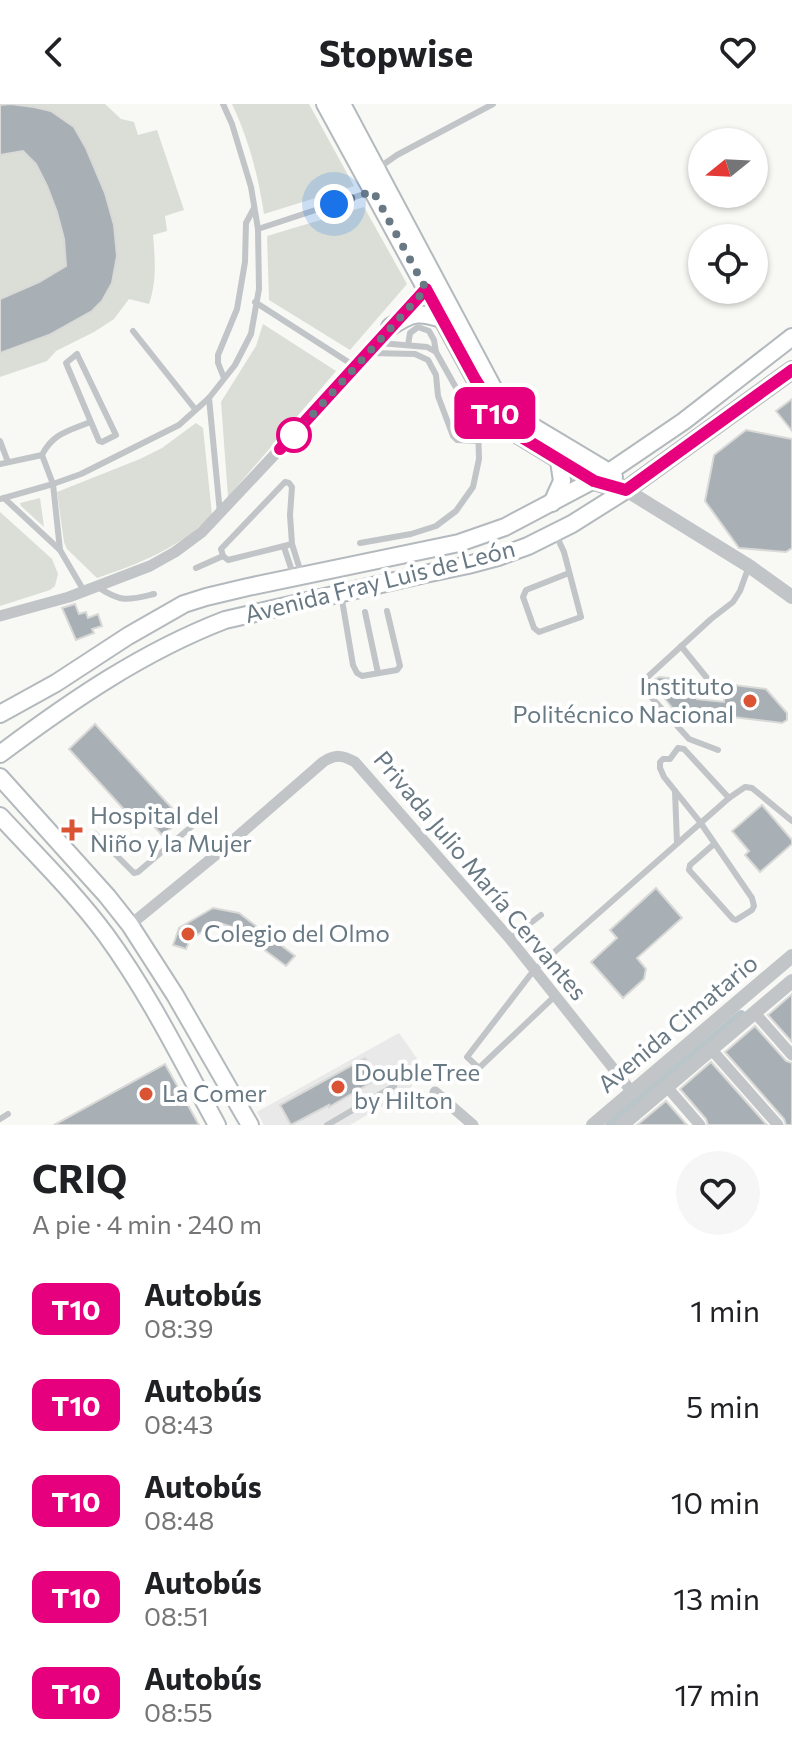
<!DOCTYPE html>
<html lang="es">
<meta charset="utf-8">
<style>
body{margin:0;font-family:Commissioner,sans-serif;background:#f6f6f6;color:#202124;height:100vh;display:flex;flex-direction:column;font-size:30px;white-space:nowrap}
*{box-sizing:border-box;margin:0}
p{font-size:26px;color:#757577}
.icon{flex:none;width:44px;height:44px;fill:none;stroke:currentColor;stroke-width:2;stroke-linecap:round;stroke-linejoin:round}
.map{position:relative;height:1021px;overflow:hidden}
.side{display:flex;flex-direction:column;background:#fff;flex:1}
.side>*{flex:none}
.badge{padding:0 16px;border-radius:12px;font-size:28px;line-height:52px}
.needle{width:52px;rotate:252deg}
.buttons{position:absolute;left:688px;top:24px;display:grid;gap:16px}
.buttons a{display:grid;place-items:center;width:80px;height:80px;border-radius:50%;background:#fff;box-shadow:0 2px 6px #0004;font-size:40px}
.you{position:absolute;width:40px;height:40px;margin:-20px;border:6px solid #fff;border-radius:50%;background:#1a73e8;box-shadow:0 0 0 12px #1a73e833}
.map>.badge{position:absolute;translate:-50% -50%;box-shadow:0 0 0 4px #fff}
.round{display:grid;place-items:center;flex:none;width:84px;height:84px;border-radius:42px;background:#f6f6f6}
.headline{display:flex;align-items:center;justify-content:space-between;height:136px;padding:0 32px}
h1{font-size:38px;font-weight:700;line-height:60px}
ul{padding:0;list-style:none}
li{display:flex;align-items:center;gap:24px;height:96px;padding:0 32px}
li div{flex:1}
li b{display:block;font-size:30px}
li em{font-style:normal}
li .badge{min-width:88px;font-weight:700;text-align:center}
header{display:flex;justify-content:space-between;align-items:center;height:104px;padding:0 32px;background:#fff;font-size:36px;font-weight:700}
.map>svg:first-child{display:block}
.built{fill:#e8e9e8}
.green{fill:#daded6}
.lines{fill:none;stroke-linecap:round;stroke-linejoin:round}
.canal{stroke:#b9c5c8;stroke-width:10}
.building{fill:#a8b0b5;stroke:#d9d9d7;stroke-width:2}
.secondary-casing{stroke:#b3b9bd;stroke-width:20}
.service{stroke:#c1c5c8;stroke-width:6}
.minor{stroke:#c1c5c8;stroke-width:11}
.tertiary{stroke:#c1c5c8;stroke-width:14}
.secondary{stroke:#fff;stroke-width:16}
.line-casing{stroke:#fff;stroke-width:18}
.line{stroke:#e6007e;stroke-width:12}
.walk{stroke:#687984;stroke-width:8;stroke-dasharray:0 14.4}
.stop-dot{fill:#fff;stroke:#e6007e;stroke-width:4}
.poi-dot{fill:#da5333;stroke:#fff;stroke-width:3}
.labels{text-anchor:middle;stroke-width:8;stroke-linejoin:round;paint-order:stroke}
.street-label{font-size:24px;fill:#687984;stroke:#fff}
.poi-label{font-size:24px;fill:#687984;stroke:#fff;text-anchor:start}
</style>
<header><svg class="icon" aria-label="back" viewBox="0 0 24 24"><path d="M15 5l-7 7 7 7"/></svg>Stopwise<svg class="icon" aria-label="heart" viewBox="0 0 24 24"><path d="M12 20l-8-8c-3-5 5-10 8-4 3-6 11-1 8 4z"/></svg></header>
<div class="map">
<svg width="792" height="1021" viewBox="0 0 792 1021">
<rect width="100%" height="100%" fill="#f8f8f5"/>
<!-- built -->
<path class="built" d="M399,929L418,956L411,985L350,1021H264L257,1008Z"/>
<!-- green -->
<g class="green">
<path d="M0,0H105L121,15L134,18L138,31L157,26L184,106L165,112L167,127L153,131C155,155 157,177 149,200L129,195L114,215L94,228L56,247L47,257L0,273Z"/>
<path d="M232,0H309L354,82L264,110C258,71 249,36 232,0Z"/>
<path d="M364,103L407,180L350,246L269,196L267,132Z"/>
<path d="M263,220L336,267L228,393L221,298L256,242Z"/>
<path d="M196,319L203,324L212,411C181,443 139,460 97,474L67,445L64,438L57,388L140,355L162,344Z"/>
<path d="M40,394L44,423L21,402L20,399Z"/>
<path d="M0,408L52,455L58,470L55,482L50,486L0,502Z"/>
</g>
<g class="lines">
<!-- canal -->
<path class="canal" d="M610,1021L741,911"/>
</g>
<!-- building -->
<g class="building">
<path d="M11,0L34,3L51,7L74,23L86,44L105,89L114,121L117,152L112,179L102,197L92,207L49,231L0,249V195L39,178L66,162L64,135L57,108L47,82L36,60L23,47L0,51V1Z"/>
<path d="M792,295V327L776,307Z"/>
<path d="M746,326L792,335V444L786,448L739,444L705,397L714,351Z"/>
<path d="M75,500L79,510L86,508L88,514L98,510L102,522L92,525L94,529L76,536L62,504Z"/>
<path d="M659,573L699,577L697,595L724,598L726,580L766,585L787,609V616L782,619L674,606L654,581V576Z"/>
<path d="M95,620L181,714L163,732L148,716L140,723L69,645Z"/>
<path d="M762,701L792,736V740L760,768L745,751L749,747L732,727Z"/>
<path d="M656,784L682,814L637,854L646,865L644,875L623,894L591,858L617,834L610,826Z"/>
<path d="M213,804L239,809L295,852L286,862L235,824L217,818L190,836L186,845L173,841L179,824Z"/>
<path d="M792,890V938L768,911Z"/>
<path d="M755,922L786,957L792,959V1021H786L784,1015L725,948Z"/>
<path d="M365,954L377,975L329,1003V1001L291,1021L280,1001Z"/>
<path d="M711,958L767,1021H708L706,1015L680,985Z"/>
<path d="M165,960L199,1021H54Z"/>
<path d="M666,997L687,1021H637Z"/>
</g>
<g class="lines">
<!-- secondary casing -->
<g class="secondary-casing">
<g id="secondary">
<path d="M325,0L475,275L501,316L520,332L594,377L626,386"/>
<path d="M342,0L498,293L511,309L527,319L609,368L614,373"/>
<path d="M390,223C412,209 417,207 442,215"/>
<path d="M552,399L562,377L559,357"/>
<path d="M0,610L56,579L128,532L184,500L206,493L248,483L459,439L505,423L609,368L684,317L792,233"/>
<path d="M0,650C71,597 142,548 225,516L425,470L468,461L498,453L528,442L572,420L626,386L792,266"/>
<path d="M0,673L107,792L130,821L175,891L250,1021"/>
<path d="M0,712C36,751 74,788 106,831C149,890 182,957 217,1021"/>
</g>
</g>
<!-- service -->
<g class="service">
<path d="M377,65L397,51L493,0"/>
<path d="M258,125L373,87"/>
<path d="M255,198L356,263"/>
<path d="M133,227L195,305"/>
<path d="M408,241L410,229L418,223L429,227L434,236L436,248"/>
<path d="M370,249L415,250L428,256L436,271L438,292L453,332L457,336L479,337"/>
<path d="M77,250L116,331L102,338L99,337L66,259Z"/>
<path d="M224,274L218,259V251L237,205L245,158L246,119L254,104"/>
<path d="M209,294L220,409"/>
<path d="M0,337L8,358"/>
<path d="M0,360L42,351"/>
<path d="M285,378L289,379L292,383L290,411L292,440L228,456L223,452L221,445Z"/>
<path d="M4,394L60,446L84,487"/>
<path d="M0,395L53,380L81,370L179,321L209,294L235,261L251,230L259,185L258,125L251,83L232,20L223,0"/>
<path d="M556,431L564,448L581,513L539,528L534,524L523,493L526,486L569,469"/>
<path d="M360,439L411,430L436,422L456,407L473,383L479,355L478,323L436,248L427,243L380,239"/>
<path d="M292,440L301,469"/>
<path d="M284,443L293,470"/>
<path d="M60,446L53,380L42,351C53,329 69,327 90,318"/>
<path d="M196,464L223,452"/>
<path d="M98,483C121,499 129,496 154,490"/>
<path d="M341,490L353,561L357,569L362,572L397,566L400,562L387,507"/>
<path d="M365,508L378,569"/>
<path d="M681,542L711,579"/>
<path d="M718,646L689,635L644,585L641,579L711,515L733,498L740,487L749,462"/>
<path d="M675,687L677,739"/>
<path d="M95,730L134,769L138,768L198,717"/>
<path d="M714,740L690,761L689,766L733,815L736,816L752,806L754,802L752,794L700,718L664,673L660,664V658L663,655H670L678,644L684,645L729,694"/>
<path d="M510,835L541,811"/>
<path d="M555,892L479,964L467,953L534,866L729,694L745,683L752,684L792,717"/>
<path d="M0,1015L8,1010"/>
<path d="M327,1021L394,982"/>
</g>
<!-- minor -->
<g class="minor">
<path d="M0,512L69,493L150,462L175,448L202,428L370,249L426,185"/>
<path d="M130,821L223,745L323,658C335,650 343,651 355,658L510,835L632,988"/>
<path d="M754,908L792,951"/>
<path d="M711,945L778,1021"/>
<path d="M667,983L700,1021"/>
<path d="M435,988L473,1021"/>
</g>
<!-- tertiary -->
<g class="tertiary">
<path d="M626,386L749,462L792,493"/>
<path d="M593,1021L792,852"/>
<path d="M622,1021L792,877"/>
</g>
<!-- secondary -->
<use href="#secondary" class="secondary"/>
</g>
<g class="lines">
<!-- line casing -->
<g class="line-casing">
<path id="line" d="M280,345L426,185L475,275L501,316L520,332L594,377L626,386L792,266"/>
</g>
<!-- line -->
<use href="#line" class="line"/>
<!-- walk -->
<path class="walk" d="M294,331L426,185L373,87L334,100"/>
</g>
<!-- markers -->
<circle class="stop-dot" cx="294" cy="331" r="16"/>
<g class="poi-dot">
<circle cx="750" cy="597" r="8"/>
<path d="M68 714h8v8h8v8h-8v8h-8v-8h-8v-8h8z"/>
<circle cx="188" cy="830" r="8"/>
<circle cx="338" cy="983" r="8"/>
<circle cx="146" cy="990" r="8"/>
</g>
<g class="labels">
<!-- street labels -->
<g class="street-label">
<text transform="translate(380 478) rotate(-14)" y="8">Avenida Fray Luis de León</text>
<text transform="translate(480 772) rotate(50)" y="8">Privada Julio María Cervantes</text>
<text transform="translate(678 920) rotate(-40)" y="8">Avenida Cimatario</text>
</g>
<!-- poi labels -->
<g class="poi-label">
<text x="734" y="591" text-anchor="end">Instituto<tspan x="734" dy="28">Politécnico Nacional</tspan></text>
<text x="90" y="720">Hospital del<tspan x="90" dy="28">Niño y la Mujer</tspan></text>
<text x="204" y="838">Colegio del Olmo</text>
<text x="354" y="977">DoubleTree<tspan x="354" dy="28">by Hilton</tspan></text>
<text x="162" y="998">La Comer</text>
</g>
</g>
</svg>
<div class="buttons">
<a><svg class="needle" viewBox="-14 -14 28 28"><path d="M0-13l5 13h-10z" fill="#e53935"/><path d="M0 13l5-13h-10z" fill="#757577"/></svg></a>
<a><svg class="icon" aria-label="locate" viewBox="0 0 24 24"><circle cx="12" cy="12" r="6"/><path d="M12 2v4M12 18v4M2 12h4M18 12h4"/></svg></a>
</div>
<div class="you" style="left:334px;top:100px"></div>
<b class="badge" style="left:495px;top:309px;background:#e6007e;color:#fff">T10</b>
</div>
<section class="side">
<div class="headline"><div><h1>CRIQ</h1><p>A pie · 4 min · 240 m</p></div><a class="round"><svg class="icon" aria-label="heart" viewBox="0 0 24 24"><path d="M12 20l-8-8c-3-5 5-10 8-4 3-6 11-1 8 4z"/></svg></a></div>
<ul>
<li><span class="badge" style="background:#e6007e;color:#fff">T10</span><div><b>Autobús</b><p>08:39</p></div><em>1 min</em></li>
<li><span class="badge" style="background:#e6007e;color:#fff">T10</span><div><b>Autobús</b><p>08:43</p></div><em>5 min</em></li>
<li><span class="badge" style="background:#e6007e;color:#fff">T10</span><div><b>Autobús</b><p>08:48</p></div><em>10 min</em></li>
<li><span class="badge" style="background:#e6007e;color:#fff">T10</span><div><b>Autobús</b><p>08:51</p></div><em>13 min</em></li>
<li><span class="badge" style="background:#e6007e;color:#fff">T10</span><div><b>Autobús</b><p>08:55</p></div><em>17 min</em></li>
</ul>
</section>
